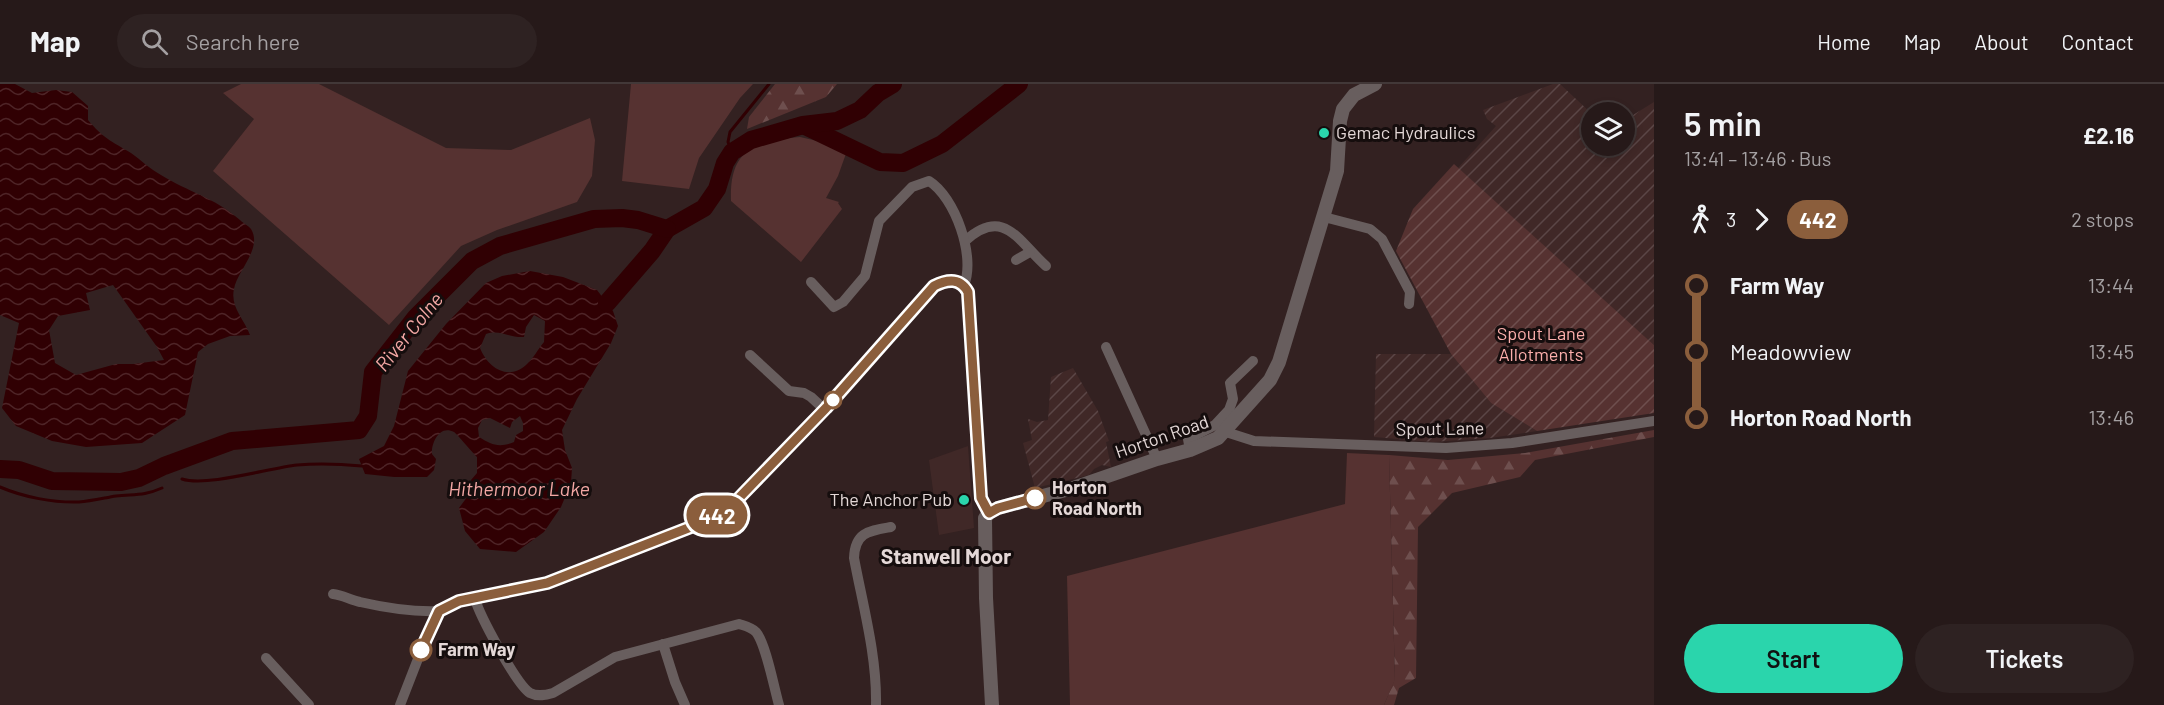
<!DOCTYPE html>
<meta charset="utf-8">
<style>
body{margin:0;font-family:Barlow,sans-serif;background:#2e2222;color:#f1f3f6;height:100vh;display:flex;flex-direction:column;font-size:22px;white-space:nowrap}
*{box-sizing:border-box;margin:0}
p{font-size:20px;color:#a4a0a2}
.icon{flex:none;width:33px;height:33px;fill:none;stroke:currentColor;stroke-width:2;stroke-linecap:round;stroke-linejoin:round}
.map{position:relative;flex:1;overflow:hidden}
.drawer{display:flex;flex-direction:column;background:#261919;width:510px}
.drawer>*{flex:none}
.badge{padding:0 12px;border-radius:20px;font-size:21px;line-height:39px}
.controls{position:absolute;left:1581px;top:18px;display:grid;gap:12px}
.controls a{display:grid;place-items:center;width:54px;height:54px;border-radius:50%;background:#261919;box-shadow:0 3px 9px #0003,0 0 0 2px #423838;font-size:30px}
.map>.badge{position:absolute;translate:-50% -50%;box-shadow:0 0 0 3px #fff}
.legs{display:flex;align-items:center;gap:9px;height:66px;padding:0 30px;font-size:20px}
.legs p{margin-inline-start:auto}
.headline{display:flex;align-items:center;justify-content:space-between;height:102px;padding:0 30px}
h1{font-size:33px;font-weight:600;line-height:45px}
.primary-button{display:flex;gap:12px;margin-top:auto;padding:12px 30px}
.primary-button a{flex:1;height:69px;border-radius:36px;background:#2ad5ac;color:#111;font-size:24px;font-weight:600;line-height:69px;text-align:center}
.primary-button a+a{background:#2e2222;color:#f1f3f6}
ul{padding:0 30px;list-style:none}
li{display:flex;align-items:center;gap:21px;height:66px;font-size:22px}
li i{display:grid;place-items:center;width:9px;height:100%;margin:0 8px;background:currentColor}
li i::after{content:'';width:15px;height:15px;margin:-8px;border:4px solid;border-radius:50%;background:#261919}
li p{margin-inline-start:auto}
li:first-child i{background:linear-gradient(#0000 50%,currentColor 0)}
li:last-child i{background:linear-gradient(currentColor 50%,#0000 0)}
header{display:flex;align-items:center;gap:36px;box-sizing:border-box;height:84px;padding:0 30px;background:#261919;border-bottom:2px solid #423838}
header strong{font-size:28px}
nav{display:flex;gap:33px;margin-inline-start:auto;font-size:21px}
.search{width:420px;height:54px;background:#2e2222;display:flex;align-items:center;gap:15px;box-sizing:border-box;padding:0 21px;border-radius:33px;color:#a4a0a2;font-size:22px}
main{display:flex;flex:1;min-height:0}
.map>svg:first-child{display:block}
.built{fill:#402827}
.industrial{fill:url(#industrial-furrows)}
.green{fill:#563231}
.forest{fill:url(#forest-firs)}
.garden{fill:url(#garden-furrows)}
.water{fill:url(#water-waves);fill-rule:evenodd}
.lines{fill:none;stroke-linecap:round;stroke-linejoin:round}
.stream{stroke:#300003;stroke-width:3}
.river{stroke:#300003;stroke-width:18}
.minor{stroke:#685e5e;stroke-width:10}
.tertiary{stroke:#685e5e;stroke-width:14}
.line-1-casing{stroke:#fff;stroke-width:14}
.line-1{stroke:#8b5e3c;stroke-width:9}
.poi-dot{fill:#2ad5ac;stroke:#150d0d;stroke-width:2}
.stop-1-dot{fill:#fff;stroke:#8b5e3c;stroke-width:3}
.labels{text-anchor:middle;stroke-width:6;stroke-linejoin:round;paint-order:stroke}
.poi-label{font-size:18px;fill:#e4d8d7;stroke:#150d0d;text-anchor:start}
.park-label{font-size:18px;fill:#fcafac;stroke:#150d0d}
.street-label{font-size:18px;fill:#e4d8d7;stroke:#150d0d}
.stop-label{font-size:18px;font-weight:bold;fill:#e4d8d7;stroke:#150d0d;text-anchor:start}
.water-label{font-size:20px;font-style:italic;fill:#f3a7a4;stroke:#150d0d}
.quarter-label{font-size:21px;font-weight:bold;fill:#e4d8d7;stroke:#150d0d}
</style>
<header>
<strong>Map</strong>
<div class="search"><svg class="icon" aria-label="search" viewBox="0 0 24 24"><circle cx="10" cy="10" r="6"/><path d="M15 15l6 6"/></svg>Search here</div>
<nav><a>Home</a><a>Map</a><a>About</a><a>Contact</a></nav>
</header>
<main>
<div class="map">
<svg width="1654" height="621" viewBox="0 0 1654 621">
<defs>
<pattern id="industrial-furrows" width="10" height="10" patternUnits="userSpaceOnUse" patternTransform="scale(1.5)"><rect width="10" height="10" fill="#402827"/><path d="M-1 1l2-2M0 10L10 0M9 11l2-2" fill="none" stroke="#5b4646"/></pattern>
<pattern id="forest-firs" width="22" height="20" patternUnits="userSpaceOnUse" patternTransform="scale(1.5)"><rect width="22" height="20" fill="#563231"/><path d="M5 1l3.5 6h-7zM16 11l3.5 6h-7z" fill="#6e4f4e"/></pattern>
<pattern id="garden-furrows" width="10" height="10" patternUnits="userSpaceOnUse" patternTransform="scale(1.5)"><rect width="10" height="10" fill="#563231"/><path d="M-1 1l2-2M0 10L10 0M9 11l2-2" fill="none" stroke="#6e4f4e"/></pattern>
<pattern id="water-waves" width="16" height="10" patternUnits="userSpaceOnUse" patternTransform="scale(1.5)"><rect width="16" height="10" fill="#300003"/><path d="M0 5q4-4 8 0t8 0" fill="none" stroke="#4e2427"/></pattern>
</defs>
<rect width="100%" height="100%" fill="#332121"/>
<!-- built -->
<path class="built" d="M968,362L974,444L939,451L929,376Z"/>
<!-- industrial -->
<g class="industrial">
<path d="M1553,0H1560L1591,29L1592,62H1624L1625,36L1654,18V261L1458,84L1496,42L1487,35L1483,26Z"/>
<path d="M1376,270H1451L1491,319L1537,347L1490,354L1433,358L1374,353Z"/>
<path d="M1073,284L1098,327L1109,357L1106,358L1111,383L1102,381L1094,385L1089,391L1035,404L1023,359L1032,356L1028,335L1037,338L1048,336L1051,293Z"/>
</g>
<!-- green -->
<g class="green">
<path d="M241,0H319L446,64L511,66L590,34L595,56L592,92L577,118L497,146L461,162L389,241L213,87L254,35L223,9Z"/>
<path d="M631,0H753L740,14L699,74L689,105L622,97Z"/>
<path d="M800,53L848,64L838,92L826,114L839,118L838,119L842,125L801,178L731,117C729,65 755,57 800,53Z"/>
<path d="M1347,369L1389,371L1395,596L1384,621H1070L1067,492L1345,420Z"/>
</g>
<!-- forest -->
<g class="forest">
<path d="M775,0H837L826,13L747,45L749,33Z"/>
<path d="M1654,346V353L1535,376L1520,393L1452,409L1418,443L1416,594L1399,604L1394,621H1384L1395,595L1389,371L1448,376L1525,369Z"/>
</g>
<!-- garden -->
<path class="garden" d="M1454,80L1654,261V329L1537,347L1491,319L1451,270L1396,167L1413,125Z"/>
<!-- water -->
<g class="water">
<path d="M0,0H15L32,9L56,6L72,8L88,22V36C103,54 111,57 131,69C141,76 150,85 161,91C188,108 214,113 240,136C243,139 249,142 251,145C263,164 237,187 234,205C230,223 244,235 250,251L230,252L208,260L198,268L185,331L142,359L86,363L52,357L16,342L2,324L19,239L0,231ZM113,201L157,263L164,276L133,280H116L76,291L55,279L49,246L58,232L90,226L86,209Z"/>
<path d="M530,187L563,193L597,206L613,227L618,242L611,259L577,315L562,346L565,366L572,384L571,399L561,423L544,448L516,468L480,465L465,447L459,424L473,405L471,396L477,389V373C472,368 457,350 454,348C439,340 431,360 432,370L436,375L434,386L427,393H394L365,390L359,375L384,362L394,342L408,287L446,240L486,199L502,192ZM534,231L545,237L544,258C538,265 533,275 526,281C508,297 488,284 480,264L486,250C500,245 509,254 524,253L526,243ZM520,332L523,339V347L516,351L514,358C499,364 492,361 479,353L478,344L482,336L490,334L510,344L512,338Z"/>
</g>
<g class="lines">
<!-- stream -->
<g class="stream">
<path d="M732,68L728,58L730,48L769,0"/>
<path d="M182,395C207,403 269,384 297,381C319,379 341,380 362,382"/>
<path d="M0,403C23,413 54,419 79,418C91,417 104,414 116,412C135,410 144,412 162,404"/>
</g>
<!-- river -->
<g class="river">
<path d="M805,42L880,78L903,79L942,60L1019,0"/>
<path d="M607,219L652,167L667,145L704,124L717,105L725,79L732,68L751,56L803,41L837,37L860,26L878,9L893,0"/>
<path d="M0,385L19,386L52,397L121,398L139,394L164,382L232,357L359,346L368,332L373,288L416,233L472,177L500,162L594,135L622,134L638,136L667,145"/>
</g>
<!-- minor -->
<g class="minor">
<path d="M1324,133L1370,145L1382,155L1410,208L1409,220"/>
<path d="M965,157C1004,122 1018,157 1046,182"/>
<path d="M1016,176L1030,168"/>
<path d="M811,198L834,223L843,218L865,192L879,137L912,103L929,97C955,113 976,173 964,201"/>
<path d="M1106,263L1157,375"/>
<path d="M750,271L789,307L804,309L811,313L824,325"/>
<path d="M1226,348L1254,357L1446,364L1512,359L1654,337"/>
<path d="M1190,366L1188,355L1215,341L1229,326L1233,315L1230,299L1253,277"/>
<path d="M333,510C343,511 350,516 360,518C386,524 413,528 439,527"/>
<path d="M475,515C480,532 516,600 530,609C538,613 546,611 553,609L615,573L739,540C745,542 751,543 756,548C766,560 774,604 779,621"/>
<path d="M663,560L675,598L685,621"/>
<path d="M266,574L309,621"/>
<path d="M400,621L430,544L439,527L459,517L547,499L714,434L737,416L826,324L934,202C948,195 960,194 968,208L981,414L989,429"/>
<path d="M876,621C877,572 863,522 854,474C855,448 869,447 891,443"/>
</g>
<!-- tertiary -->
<path class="tertiary" d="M992,621L986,514L985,434L989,429L998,424L1073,404L1157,375L1190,366L1218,354L1270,296L1279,278L1337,87L1340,37L1343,25L1354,11L1375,0"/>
</g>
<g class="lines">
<!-- line-1 casing -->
<g class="line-1-casing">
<path id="line-1" d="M421,566L439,527L459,517L547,499L714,434L737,416L826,324L934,202C948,195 960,194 968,208L981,414L989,429L998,424L1035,414"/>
</g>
<!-- line-1 -->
<use href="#line-1" class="line-1"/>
</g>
<!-- markers -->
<g class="poi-dot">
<circle cx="1324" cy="49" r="6"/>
<circle cx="964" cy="416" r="6"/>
</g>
<g class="stop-1-dot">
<circle cx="833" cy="316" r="8"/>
<circle cx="1035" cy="414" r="10"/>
<circle cx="421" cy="566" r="10"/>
</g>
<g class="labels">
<!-- poi labels -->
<g class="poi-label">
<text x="1336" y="55">Gemac Hydraulics</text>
<text x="952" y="422" text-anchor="end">The Anchor Pub</text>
</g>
<!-- park labels -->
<g class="park-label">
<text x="1541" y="256">Spout Lane<tspan x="1541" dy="21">Allotments</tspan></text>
</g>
<!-- street labels -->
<g class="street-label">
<text transform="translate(1440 345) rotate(-1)" y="6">Spout Lane</text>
<text transform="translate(1162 353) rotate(-19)" y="6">Horton Road</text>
</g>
<!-- stop labels -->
<g class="stop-label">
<text x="1052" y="410">Horton<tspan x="1052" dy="21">Road North</tspan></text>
<text x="438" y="572">Farm Way</text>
</g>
<!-- water labels -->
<g class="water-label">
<text transform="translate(409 248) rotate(-51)" y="7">River Colne</text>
<text x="519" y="412">Hithermoor Lake</text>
</g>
<!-- quarter labels -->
<g class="quarter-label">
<text x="946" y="480">Stanwell Moor</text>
</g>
</g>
</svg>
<div class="controls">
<a><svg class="icon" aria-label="layers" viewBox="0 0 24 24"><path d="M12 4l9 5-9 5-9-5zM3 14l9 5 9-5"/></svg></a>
</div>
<b class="badge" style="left:717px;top:431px;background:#8b5e3c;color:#fff">442</b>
</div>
<section class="drawer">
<div class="headline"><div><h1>5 min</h1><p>13:41 – 13:46 · Bus</p></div><b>£2.16</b></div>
<div class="legs"><svg class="icon" aria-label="walk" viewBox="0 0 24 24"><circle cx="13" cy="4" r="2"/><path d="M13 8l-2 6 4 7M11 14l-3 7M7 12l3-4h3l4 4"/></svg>3<svg class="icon" aria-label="forward" viewBox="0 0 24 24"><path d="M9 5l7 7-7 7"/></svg><b class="badge" style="background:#8b5e3c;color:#fff">442</b><p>2 stops</p></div>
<ul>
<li><i style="color:#8b5e3c"></i><b>Farm Way</b><p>13:44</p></li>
<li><i style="color:#8b5e3c"></i><span>Meadowview</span><p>13:45</p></li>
<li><i style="color:#8b5e3c"></i><b>Horton Road North</b><p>13:46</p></li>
</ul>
<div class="primary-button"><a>Start</a><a>Tickets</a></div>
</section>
</main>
